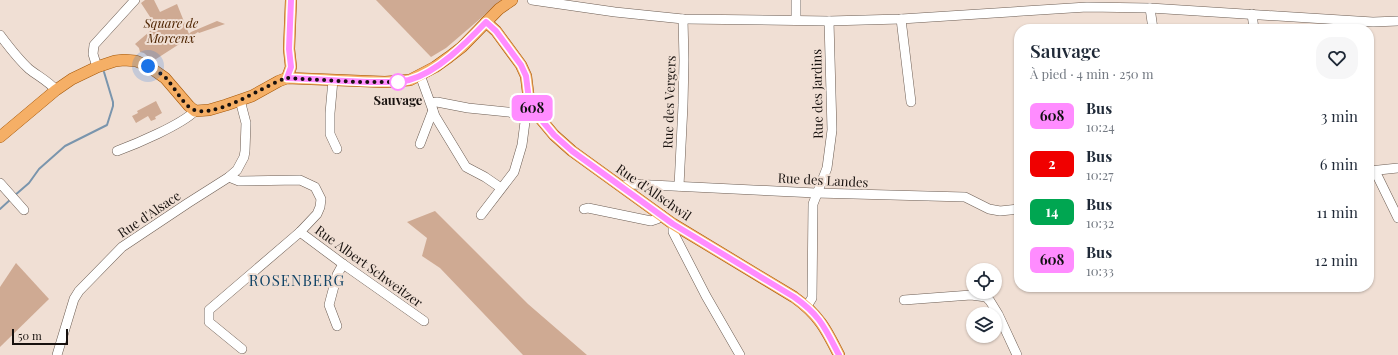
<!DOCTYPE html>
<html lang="fr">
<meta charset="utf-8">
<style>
body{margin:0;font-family:"Playfair Display",serif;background:#f6f6f7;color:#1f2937;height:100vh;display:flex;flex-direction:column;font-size:15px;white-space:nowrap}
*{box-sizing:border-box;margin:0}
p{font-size:13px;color:#747a83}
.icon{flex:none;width:22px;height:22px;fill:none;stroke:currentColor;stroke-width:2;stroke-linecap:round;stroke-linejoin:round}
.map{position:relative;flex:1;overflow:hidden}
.drawer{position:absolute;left:1014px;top:24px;width:360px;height:268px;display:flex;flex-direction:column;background:#fff;border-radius:16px;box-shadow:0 1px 3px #0004}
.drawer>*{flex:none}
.badge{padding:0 8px;border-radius:6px;font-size:14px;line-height:26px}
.buttons{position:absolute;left:966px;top:263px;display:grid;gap:8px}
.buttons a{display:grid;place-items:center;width:36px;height:36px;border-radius:50%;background:#fff;box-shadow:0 1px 3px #0004;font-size:20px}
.scale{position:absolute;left:12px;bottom:10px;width:56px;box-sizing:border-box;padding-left:4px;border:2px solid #17110e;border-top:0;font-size:11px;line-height:14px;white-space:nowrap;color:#17110e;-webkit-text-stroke:3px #f0dfd4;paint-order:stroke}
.you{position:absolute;width:20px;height:20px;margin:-10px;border:3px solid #fff;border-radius:50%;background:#1a73e8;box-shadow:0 0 0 6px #1a73e833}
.map>.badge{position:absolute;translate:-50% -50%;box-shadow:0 0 0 2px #fff}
.round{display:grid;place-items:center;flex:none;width:42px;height:42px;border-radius:16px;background:#f6f6f7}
.overview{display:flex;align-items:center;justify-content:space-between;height:68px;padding:0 16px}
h1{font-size:19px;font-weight:600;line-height:30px}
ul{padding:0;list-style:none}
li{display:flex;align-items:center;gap:12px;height:48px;padding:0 16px}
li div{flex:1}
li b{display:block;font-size:15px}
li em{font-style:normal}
li .badge{min-width:44px;font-weight:700;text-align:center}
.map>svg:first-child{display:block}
.green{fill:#cfaa93}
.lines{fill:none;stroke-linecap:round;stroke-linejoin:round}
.stream{stroke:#7a95ad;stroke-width:2}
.minor-casing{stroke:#6c5d53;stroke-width:10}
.major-casing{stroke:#a35505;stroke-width:12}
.minor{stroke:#fff;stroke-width:9}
.major{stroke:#f5af66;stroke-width:11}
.line-casing{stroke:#fff;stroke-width:9}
.line{stroke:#ff8cff;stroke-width:6}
.walk{stroke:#17110e;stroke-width:4;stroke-dasharray:0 7.2}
.stop-dot{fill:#fff;stroke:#ff8cff;stroke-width:2}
.labels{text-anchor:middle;stroke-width:4;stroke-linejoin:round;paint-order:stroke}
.park-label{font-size:13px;font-style:italic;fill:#4e2401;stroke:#f0dfd4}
.street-label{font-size:13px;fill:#17110e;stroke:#f0dfd4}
.stop-label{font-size:13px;font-weight:bold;fill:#17110e;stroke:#f0dfd4}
.quarter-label{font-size:15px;letter-spacing:1px;fill:#104366;stroke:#f0dfd4}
</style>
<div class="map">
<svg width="1398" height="355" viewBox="0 0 1398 355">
<rect width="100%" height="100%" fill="#f0dfd4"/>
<!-- green -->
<g class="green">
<path d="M145,0H154L160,12L177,4L189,34L191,32L217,21L225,24L199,33L198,32L153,61L144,53L140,52L139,48L135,44L156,26L141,3Z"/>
<path d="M376,0H502L446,48L431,57Z"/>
<path d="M156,101L162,113L155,117L156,119L151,121L148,116L136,123L132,116L138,113L137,111Z"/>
<path d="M435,211L528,304L587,355H523L440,268L422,256L427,238L407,222Z"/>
<path d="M16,263L49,299L0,347V287Z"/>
</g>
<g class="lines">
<!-- stream -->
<g class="stream">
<path d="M14,196L29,183L39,169L65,146L107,125L113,106V102L104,72"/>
<path d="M0,209L11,199"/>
</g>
<!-- minor casing -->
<g class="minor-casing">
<g id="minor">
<path d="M532,0L615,12L683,19L829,21L901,19L1087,7L1150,8L1373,22L1398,21"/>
<path d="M796,0V20"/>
<path d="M1150,8L1153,29"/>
<path d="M1252,14L1254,29"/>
<path d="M901,19L911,102"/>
<path d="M0,35C9,47 18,59 29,69C38,76 48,81 56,90"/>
<path d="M97,67L93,54L94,45L135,0"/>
<path d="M420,75L435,116L466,167L485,177L501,188"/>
<path d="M333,80L330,113V134L337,149"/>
<path d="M431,103L437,102L468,108L526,114L532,112"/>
<path d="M420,144L433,110"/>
<path d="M117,151C136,144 181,125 195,111"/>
<path d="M1369,171L1398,168"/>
<path d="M1375,171L1398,218"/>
<path d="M229,177L239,181L300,180L315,187L321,199L320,207L317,214L300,232L209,310V322L242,349"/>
<path d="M0,183L24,210"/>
<path d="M623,186L631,184L816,193L965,197L989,209L1000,211L1019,209"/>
<path d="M679,186L683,105L684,60L683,19"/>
<path d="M584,209L588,208L651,221L657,219L662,215"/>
<path d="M481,215L514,172L522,145L526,114"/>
<path d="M673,224V232L706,296L740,355"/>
<path d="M300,232L343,264L424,321"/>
<path d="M904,300L971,295L986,297L990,301L998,314L1017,355"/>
<path d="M807,306L812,298L813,204L827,168L832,130L829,21"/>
<path d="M337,326L329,305L337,275L343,264"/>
<path d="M57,355L74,299L79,291L122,247L188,203L229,177L237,170L244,157L245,151L246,123L240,100"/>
</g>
</g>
<!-- major casing -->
<g class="major-casing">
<g id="major">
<path d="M486,22L496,31L521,65L526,76L529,100L534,111L554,135L572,151L673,224L794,297C819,315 826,329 839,355"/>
<path d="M287,78L291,67L289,49L291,0"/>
<path d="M0,137L56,90L72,79L97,67L115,61L124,60L136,61L148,66L165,78L189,106L195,111L209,110L226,105L252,96L279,81L287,78L385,82L410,80L435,67L449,57L462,47L499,9L512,0"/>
</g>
</g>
<!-- minor -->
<use href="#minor" class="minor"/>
<!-- major -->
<use href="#major" class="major"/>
</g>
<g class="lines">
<!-- line casing -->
<g class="line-casing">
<path id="line" d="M291,0L289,49L291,67L287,78C315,79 342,81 370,82C383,82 396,83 409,80C438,72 466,43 486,22L496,31L521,65L526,76L529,100L534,111L554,135L572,151L673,224L794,297C820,315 825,328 839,355"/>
</g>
<!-- line -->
<use href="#line" class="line"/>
<!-- walk -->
<path class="walk" d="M148,66C154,70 161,73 166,78C174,87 180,99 189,107C210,124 265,84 287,78L357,82H398"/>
</g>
<!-- markers -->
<circle class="stop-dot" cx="398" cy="82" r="8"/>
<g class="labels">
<!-- park labels -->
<g class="park-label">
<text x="171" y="28">Square de<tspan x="171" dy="15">Morcenx</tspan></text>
</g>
<!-- street labels -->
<g class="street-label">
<text transform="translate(817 94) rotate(-91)" y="5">Rue des Jardins</text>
<text transform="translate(669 102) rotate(-88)" y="5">Rue des Vergers</text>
<text transform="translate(823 180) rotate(3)" y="5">Rue des Landes</text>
<text transform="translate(654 192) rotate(35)" y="5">Rue d'Allschwil</text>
<text transform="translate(149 214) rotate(-34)" y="5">Rue d'Alsace</text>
<text transform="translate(369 266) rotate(36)" y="5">Rue Albert Schweitzer</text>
</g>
<!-- stop labels -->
<g class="stop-label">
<text x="398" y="105">Sauvage</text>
</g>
<!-- quarter labels -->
<g class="quarter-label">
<text x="297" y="286">ROSENBERG</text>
</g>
</g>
</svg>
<div class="buttons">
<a><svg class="icon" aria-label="locate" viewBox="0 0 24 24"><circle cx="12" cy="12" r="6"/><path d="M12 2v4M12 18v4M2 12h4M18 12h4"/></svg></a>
<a><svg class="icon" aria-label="layers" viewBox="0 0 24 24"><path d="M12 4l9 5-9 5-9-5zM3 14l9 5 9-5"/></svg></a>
</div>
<div class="scale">50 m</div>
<div class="you" style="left:148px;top:66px"></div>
<b class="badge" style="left:532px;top:108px;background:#ff8cff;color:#111">608</b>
<section class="drawer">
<div class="overview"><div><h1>Sauvage</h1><p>À pied · 4 min · 250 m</p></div><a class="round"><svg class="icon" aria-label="heart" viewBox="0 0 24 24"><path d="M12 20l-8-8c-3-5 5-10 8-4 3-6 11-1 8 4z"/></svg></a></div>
<ul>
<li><span class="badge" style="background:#ff8cff;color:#111">608</span><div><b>Bus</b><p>10:24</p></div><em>3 min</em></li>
<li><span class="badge" style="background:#f00000;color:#fff">2</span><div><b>Bus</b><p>10:27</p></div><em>6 min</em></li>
<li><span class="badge" style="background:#00a651;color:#fff">14</span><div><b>Bus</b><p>10:32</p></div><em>11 min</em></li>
<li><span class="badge" style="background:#ff8cff;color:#111">608</span><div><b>Bus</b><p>10:33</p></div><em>12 min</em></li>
</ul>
</section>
</div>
